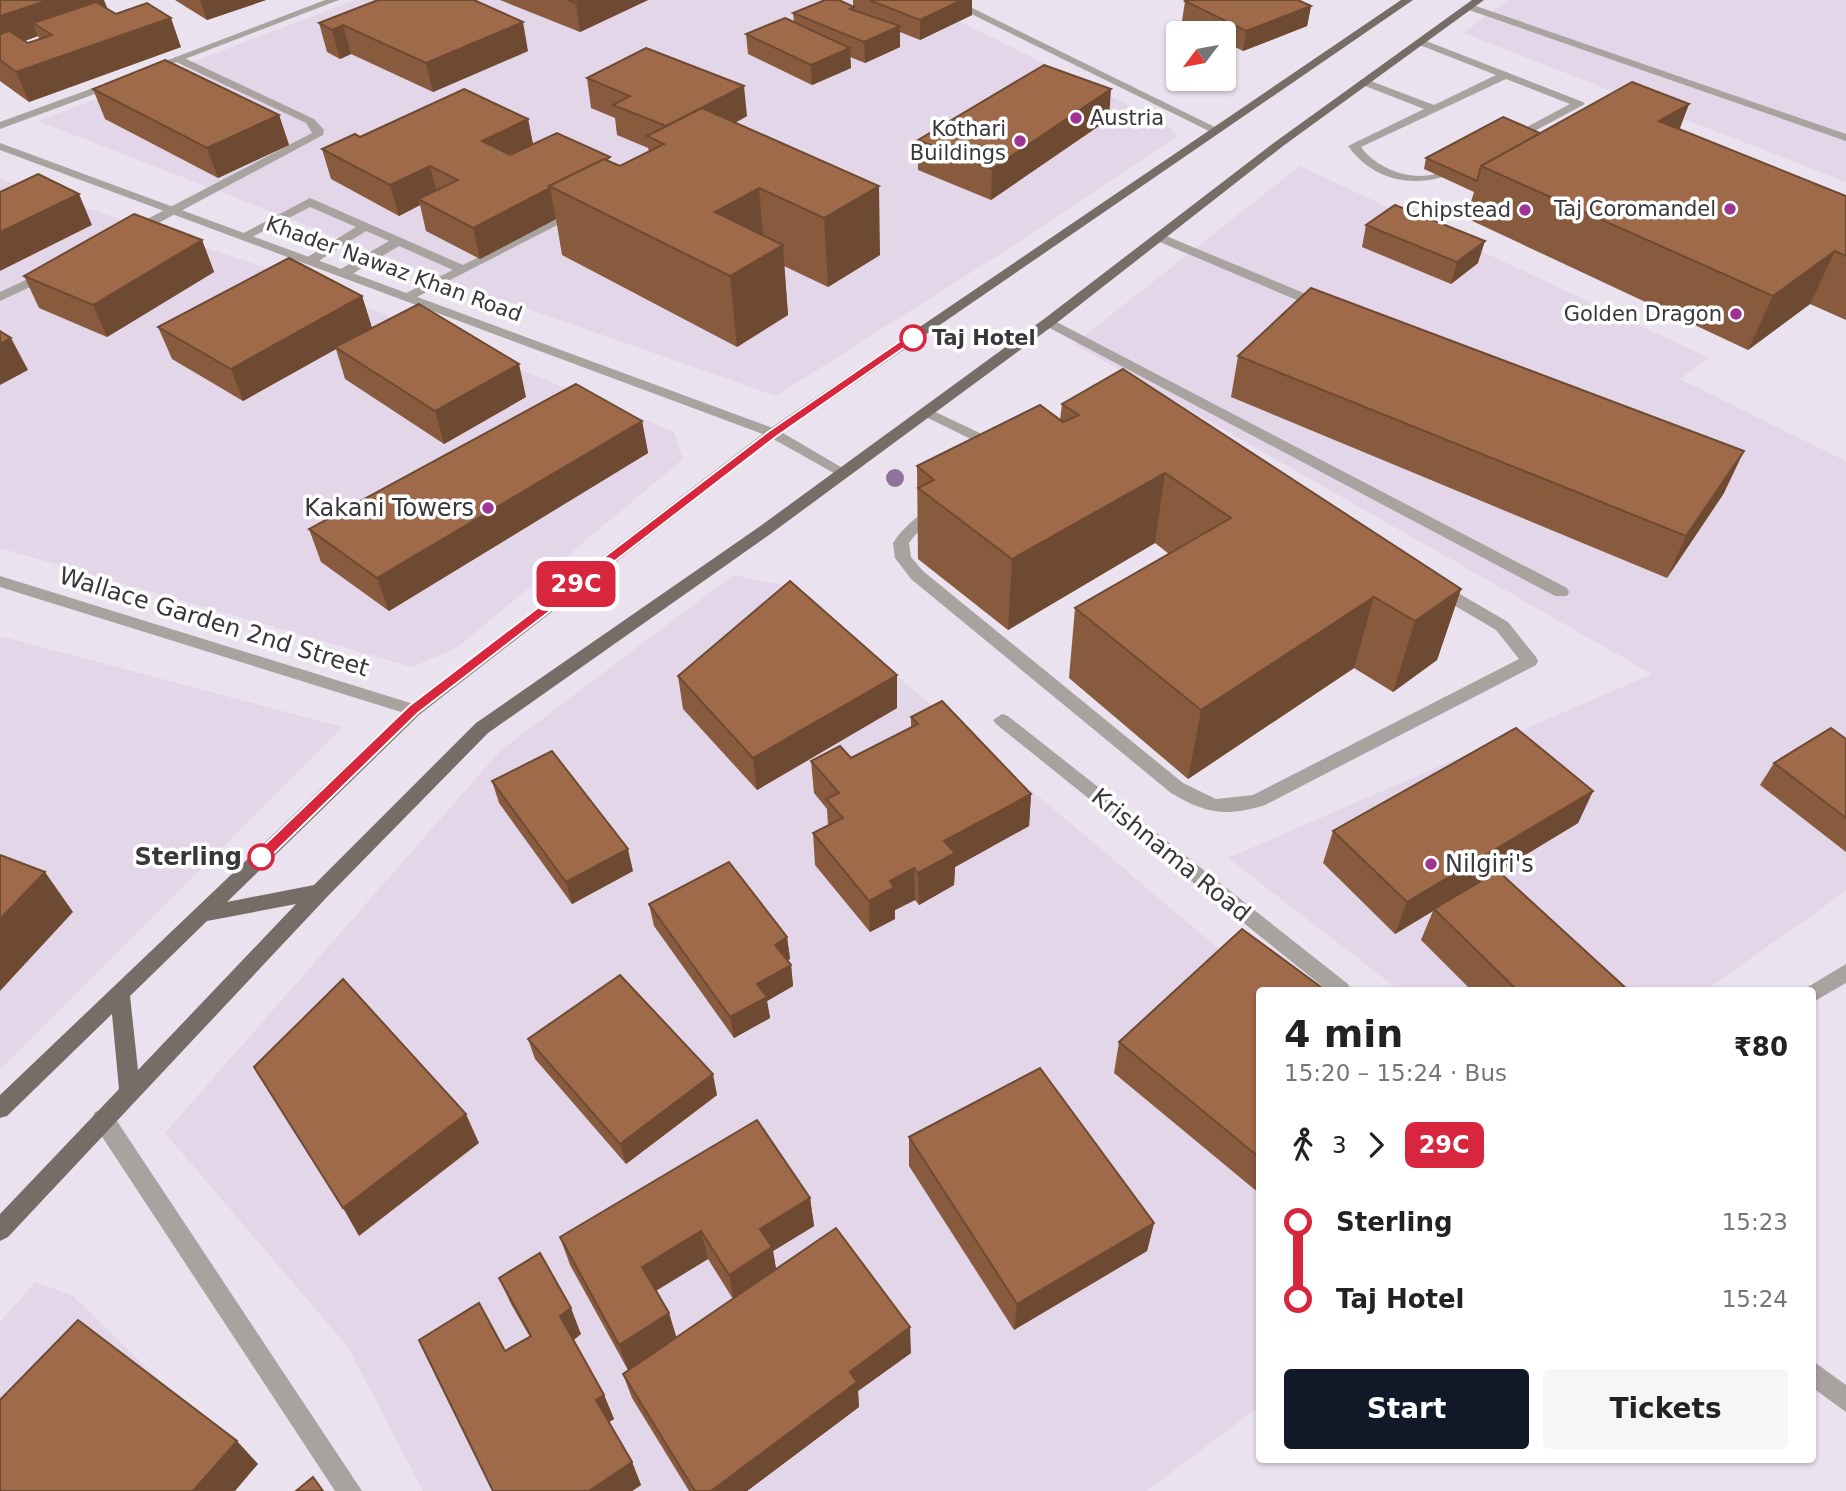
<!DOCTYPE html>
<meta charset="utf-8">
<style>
body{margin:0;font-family:"DejaVu Sans",sans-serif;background:#f6f6f6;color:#222;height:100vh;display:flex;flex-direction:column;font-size:26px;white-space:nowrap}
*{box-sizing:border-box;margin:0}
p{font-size:23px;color:#767676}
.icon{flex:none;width:38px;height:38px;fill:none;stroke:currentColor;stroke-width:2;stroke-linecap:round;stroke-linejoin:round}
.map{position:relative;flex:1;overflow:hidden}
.sheet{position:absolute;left:1256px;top:987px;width:560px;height:476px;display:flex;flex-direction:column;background:#fff;border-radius:7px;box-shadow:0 2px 5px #0004}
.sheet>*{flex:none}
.badge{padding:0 14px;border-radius:10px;font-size:24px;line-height:46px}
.needle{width:46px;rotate:238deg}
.tools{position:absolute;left:1166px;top:21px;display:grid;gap:14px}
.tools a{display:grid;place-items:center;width:70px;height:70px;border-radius:7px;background:#fff;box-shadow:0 2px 5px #0004;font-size:35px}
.map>.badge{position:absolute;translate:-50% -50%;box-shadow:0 0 0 4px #fff}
.legs{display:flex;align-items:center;gap:10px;height:77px;padding:0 28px;font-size:23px}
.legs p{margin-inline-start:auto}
.head{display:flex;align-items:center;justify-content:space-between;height:119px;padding:0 28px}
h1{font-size:38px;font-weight:800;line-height:52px}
.primary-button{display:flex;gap:14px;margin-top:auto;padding:14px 28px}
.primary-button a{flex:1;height:80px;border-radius:7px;background:#111827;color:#fff;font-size:28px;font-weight:800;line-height:80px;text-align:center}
.primary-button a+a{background:#f6f6f6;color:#222}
ul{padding:0 28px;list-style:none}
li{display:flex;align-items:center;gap:24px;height:77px;font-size:26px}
li i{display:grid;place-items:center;width:10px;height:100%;margin:0 9px;background:currentColor}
li i::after{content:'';width:18px;height:18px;margin:-9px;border:5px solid;border-radius:50%;background:#fff}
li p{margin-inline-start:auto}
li:first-child i{background:linear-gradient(#0000 50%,currentColor 0)}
li:last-child i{background:linear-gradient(currentColor 50%,#0000 0)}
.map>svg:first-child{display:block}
.built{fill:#e3d6e9}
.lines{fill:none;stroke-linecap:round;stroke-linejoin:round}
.service{fill:#a9a3a0;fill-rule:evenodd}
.minor{fill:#a9a3a0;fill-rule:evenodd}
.tertiary{fill:#a9a3a0;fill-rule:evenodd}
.primary{fill:#776d67;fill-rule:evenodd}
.tree{fill:#90739a}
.wall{fill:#885b3f;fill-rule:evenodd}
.shaded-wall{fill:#6f4a33}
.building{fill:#9e6a49;stroke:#6f4a33;stroke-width:2}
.line-1{fill:#d7263d;stroke:#fff;stroke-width:2}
.poi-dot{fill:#9f3494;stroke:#fff;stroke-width:2.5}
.stop-1-dot{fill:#fff;stroke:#d7263d;stroke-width:3.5}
.labels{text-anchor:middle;stroke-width:7;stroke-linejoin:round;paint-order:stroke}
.far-poi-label{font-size:21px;fill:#3a373c;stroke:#fff;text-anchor:end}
.far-street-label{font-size:21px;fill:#3a373c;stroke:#fff}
.far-stop-label{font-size:21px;font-weight:bold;fill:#3a373c;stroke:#fff;text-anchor:start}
.poi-label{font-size:24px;fill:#3a373c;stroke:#fff;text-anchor:end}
.street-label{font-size:24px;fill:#3a373c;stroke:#fff}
.stop-label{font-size:24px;font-weight:bold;fill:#3a373c;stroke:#fff;text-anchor:end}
</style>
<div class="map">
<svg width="1846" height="1491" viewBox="0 0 1846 1491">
<rect width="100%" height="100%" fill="#eae2ee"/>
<!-- built -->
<g class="built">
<path d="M355,0H916L1167,124L1177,136L1014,245L776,396L460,285L38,121Z"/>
<path d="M1508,0H1846V182L1463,33Z"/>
<path d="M1300,166L1709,358L1680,379L1846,461V891L1706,990H1399L1228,858L1652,674L1074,344Z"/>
<path d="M0,179L293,277L674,432L683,459L458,647L412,667L0,548Z"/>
<path d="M733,575L792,587L1267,990H1260V1406L1147,1491H423L348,1347L165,1133L500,751Z"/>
<path d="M0,636L343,727L0,1070Z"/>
<path d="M35,1282L73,1296L192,1412L234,1491H0V1322Z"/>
</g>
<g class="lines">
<!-- service -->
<g class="service">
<path d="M1470,4L1846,134V141L1466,9L1465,7Z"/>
<path d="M1421,39L1583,102L1585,104L1514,142H1506V138L1570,104L1506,79L1361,147C1376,168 1409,181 1435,174C1444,171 1451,165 1460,162L1466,166L1464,168C1424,190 1376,185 1348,146L1424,109L1360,84V80H1368L1434,105L1496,75L1417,44L1416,42Z"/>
<path d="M174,57H182L314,119L324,130L323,135L136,235H128V229L312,133L306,123L174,61Z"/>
<path d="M310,198L463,265L571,210L581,213L409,301L402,297L404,294L453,270L399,246L349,276H339V270L389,241L366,231L314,264H306V258L356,227L310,207L248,239L238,236Z"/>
<path d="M47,270L53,274L52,277L0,301V292Z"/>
<path d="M1049,318L1567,588L1569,592L1567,596H1555L1044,325L1042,322Z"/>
</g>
<!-- minor -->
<g class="minor">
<path d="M325,0H339L151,72L142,70Z"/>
<path d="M943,0H956L1223,131L1213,133Z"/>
<path d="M115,80L120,83L119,85L0,129V122Z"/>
<path d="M1159,233L1328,303L1330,306L1323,310L1318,309L1155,240L1153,237Z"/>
<path d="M927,408L1003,444L1005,447L1003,450H993L922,415L920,412Z"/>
<path d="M1126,409L1147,412L1508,622L1536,657L1538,661L1536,665L1265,805C1226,817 1206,814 1171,793L911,579L895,558L893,543C909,518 935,505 960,489C1012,455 1065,422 1126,409ZM1126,417L1138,419L1496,630L1519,659L1253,795L1216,799L1183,783L923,571L911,557L909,543C922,524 944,513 963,500C1014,467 1066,430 1126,417Z"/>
<path d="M0,576L420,706L423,710L414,716L0,587Z"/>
<path d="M1002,714L1008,716L1348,984L1351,990H1327L996,724L993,720Z"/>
<path d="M1846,964V983L1813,1002V990H1805L1806,988Z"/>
<path d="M103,1109L111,1112L362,1491H335L95,1126L92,1119L95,1112Z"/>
<path d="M1813,1361L1846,1385V1412L1813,1388Z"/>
</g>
<!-- tertiary -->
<path class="tertiary" d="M0,143L778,430L851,473L844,478L839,476L768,436L0,150Z"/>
<!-- primary -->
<path class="primary" d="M1401,0H1413L778,436L420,714L227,902L314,885L476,723L759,527L1044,319L1275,142L1472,0H1484L1283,146L1054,325L769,535L488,733L327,897L8,1237L0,1241V1214L119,1089L112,1014L7,1116L0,1118V1095L408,706L768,430ZM296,904L138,1070L130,996L207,921Z"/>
</g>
<!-- trees -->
<circle class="tree" cx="895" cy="478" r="9"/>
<!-- wall -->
<g class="wall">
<path d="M0,0L107,9L181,47L29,102L0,81ZM38,36L40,40L28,43L25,41Z"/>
<path d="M175,0H266L207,20Z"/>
<path d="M378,0L528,51L433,92L351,54L340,59L327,52L319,23Z"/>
<path d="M500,0H648L580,32Z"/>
<path d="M853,0H972V15L920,40L900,32V47L865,63L850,57L851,68L812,85L748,54L746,34L794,22L793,13L853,6Z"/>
<path d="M1185,1L1311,6L1307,26L1243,51L1223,41V33H1207L1182,21Z"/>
<path d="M587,78L747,116L735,123L880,255L828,287L784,266L788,315L737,347L562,255L556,219L480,259L426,231L420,205L399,216L331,179L322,149L360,137L528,119L533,144L611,162L620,166L649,151L648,148L617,135L615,118L591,108Z"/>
<path d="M93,89L279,115L289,145L218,178L105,119Z"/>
<path d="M1689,104L1679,129L1846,196V320L1810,304L1748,350L1466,218L1474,192L1424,169L1426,158Z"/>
<path d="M1109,119L991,200L918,170V140Z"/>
<path d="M1366,225L1478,263L1451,284L1362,247Z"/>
<path d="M202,240L214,272L107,337L39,308L24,276Z"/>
<path d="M362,296L372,328L526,397L444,444L345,379L336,349L243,401L172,359L158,327Z"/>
<path d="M1238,356L1724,493L1667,578L1231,397Z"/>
<path d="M1062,404L1461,589L1437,660L1393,692L1354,668L1188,779L1069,678L1075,608L1169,554L1155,543L1008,630L918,559L917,466L1060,420Z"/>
<path d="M642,421L648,453L389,611L321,562L309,529Z"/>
<path d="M897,675V708L757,790L683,709L678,676Z"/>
<path d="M911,717L1031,794L1029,826L955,867L954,885L919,905L915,900L895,910V919L870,932L815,865L813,833L828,825L827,809L814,793L811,761L851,758L911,727Z"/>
<path d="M1846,739V852L1760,785L1774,763Z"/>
<path d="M492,781L633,871L572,904L499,803Z"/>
<path d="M1593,791L1578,823L1499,871L1628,990H1471L1421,940L1433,911L1395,934L1323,863L1333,831Z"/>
<path d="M649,904L787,937L790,959L787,960L791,965L793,986L767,1001L770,1018L734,1038L654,926Z"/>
<path d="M1260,990V1194L1114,1073L1119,1042Z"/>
<path d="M528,1039L717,1095L626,1164L535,1059Z"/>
<path d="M909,1137L1154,1223L1147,1251L1014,1330L909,1166Z"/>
<path d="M810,1198L814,1226L773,1251L776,1269L911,1353L858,1391L859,1407L747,1491H689L632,1398L623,1374L628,1370L570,1265L560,1237ZM708,1259L733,1299L676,1337L669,1313L656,1290Z"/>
<path d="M499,1278L581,1334L574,1340L604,1395L614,1419L609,1422L632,1462L641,1485L632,1491H493L505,1351L530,1337L511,1304Z"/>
</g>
<!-- shaded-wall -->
<g class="shaded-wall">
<path d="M49,0H104L109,12L33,23L38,36L0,50V16Z"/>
<path d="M200,0H266L207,20Z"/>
<path d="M583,0H648L580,32L576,3Z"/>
<path d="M962,0H972V15L920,40V20Z"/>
<path d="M1311,6L1307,26L1243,51L1246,31Z"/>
<path d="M171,18L181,47L29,102L16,72Z"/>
<path d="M523,22L528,51L433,92L426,63Z"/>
<path d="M343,25L351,54L340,59L332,30Z"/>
<path d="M900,26V47L865,63L864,42Z"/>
<path d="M850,48L851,68L812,85L811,65Z"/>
<path d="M744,86L747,116L670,157L666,126Z"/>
<path d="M1111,89L1109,119L991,200L992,169Z"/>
<path d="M1689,104L1670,155L1659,121Z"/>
<path d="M279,115L289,145L218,178L207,148Z"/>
<path d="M528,119L534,150L489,172L482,141Z"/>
<path d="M430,166L438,197L418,199L420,205L399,216L390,185Z"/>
<path d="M879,186L880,255L828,287L824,218Z"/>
<path d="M550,188L556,219L480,259L473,228Z"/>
<path d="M759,188L765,256L783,245L788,315L737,347L730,276L715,212Z"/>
<path d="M79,194L92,225L0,271V232Z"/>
<path d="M202,240L214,272L107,337L93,305Z"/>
<path d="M1485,241L1478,263L1451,284L1457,262Z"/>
<path d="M1835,251L1810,304L1748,350L1773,296Z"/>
<path d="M362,296L372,328L335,347L336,349L243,401L231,369Z"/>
<path d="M11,338L28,370L0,385V344Z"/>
<path d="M519,364L526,397L444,444L435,411Z"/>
<path d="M642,421L648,453L389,611L377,578Z"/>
<path d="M1744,451L1724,493L1667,578L1686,536Z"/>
<path d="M1165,473L1155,543L1008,630L1012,559Z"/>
<path d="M1461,589L1437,660L1393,692L1415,621Z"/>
<path d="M1374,597L1354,668L1188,779L1201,710Z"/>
<path d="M897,675V708L757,790L753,758Z"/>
<path d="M1593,791L1578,823L1434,910V909L1433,911L1395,934L1407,902Z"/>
<path d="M1031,794L1029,826L955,867L954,885L919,905L918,873L944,841Z"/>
<path d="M628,849L633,871L572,904L566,882Z"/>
<path d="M914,868L915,900L895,910V919L870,932L869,901L890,881Z"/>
<path d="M45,872L73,912L0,991V919Z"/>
<path d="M787,937L790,959L777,966L775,945Z"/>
<path d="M791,965L793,986L767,1001L770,1018L734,1038L730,1017L757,984Z"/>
<path d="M713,1074L717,1095L626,1164L620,1144Z"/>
<path d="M466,1114L479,1143L359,1236L343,1208Z"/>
<path d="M810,1198L814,1226L773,1251L777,1274L734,1301L729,1275L760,1229Z"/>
<path d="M1154,1223L1147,1251L1014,1330L1017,1304Z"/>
<path d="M701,1231L708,1259L651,1294L642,1267Z"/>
<path d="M571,1308L581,1334L571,1341L560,1316Z"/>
<path d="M669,1313L677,1339L628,1370L619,1345Z"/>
<path d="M910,1327L911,1353L858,1391L859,1407L747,1491H711L850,1372Z"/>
<path d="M604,1395L614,1419L606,1424L596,1400Z"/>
<path d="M237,1441L258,1464L235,1491H193Z"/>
<path d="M632,1462L641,1485L632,1491H589Z"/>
</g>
<!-- building -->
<g class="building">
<path d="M0,0H49L0,16Z"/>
<path d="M378,0H474L523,22L426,63L343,25L332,30L319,23Z"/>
<path d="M568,0H583L576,3Z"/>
<path d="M825,0H839L854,7L850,9L900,26L864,42L793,13Z"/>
<path d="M869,0H962L920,20Z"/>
<path d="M1187,0H1298L1311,6L1246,31L1185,1Z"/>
<path d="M96,2L116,14L147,3L171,18L16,72L0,60V34L9,31L28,43L52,35L33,23Z"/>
<path d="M785,18L850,48L811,65L746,34Z"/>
<path d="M646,48L744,86L666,126L613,105L630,96L587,78Z"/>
<path d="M165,60L279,115L207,148L93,89Z"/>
<path d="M1044,65L1111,89L992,169L918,140Z"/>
<path d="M1632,82L1689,104L1659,121L1846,196V256L1835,251L1773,296L1481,166Z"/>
<path d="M464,89L528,119L482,141L510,155L557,133L610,157L606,160L604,159L549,186L550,188L473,228L418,199L458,180L430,166L390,185L322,149L355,134L360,137Z"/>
<path d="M702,108L879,186L824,218L759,188L715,212L783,245L730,276L549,186L604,159L620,166L664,144L647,136Z"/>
<path d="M1503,117L1540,133L1481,166L1477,181L1426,158Z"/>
<path d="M38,174L79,194L0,232V192Z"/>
<path d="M1395,205L1485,241L1457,262L1366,225Z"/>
<path d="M134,214L202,240L93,305L24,276Z"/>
<path d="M289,258L362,296L231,369L158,327Z"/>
<path d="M1311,288L1744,451L1686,536L1238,356Z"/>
<path d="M419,304L519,364L435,411L335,347Z"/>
<path d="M0,331L11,338L0,344Z"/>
<path d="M1123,369L1461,589L1415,621L1374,597L1201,710L1075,608L1231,518L1165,473L1012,559L918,488L934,480L917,466L1040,405L1063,422L1079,415L1062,404Z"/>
<path d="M576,384L642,421L377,578L309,529Z"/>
<path d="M790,581L897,675L753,758L678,676Z"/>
<path d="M942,701L1031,794L944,841L955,853L918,873L914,868L890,881L894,887L869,901L813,833L843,818L826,799L839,793L811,761L840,746L851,758L918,724L911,717Z"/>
<path d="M1516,728L1593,791L1407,902L1333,831Z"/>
<path d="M1831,728L1846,739V818L1774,763Z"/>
<path d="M552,751L628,849L566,882L492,781Z"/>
<path d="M0,855L45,872L0,919Z"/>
<path d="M729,862L787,937L775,945L791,965L757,984L767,997L730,1017L649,904Z"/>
<path d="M1498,871L1628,990H1517L1434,909Z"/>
<path d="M1242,929L1325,990H1260V1158L1119,1042Z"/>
<path d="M620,975L713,1074L620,1144L528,1039Z"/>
<path d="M343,979L466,1114L343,1208L254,1067Z"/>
<path d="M1040,1068L1154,1223L1017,1304L909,1137Z"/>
<path d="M757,1120L810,1198L760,1229L772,1247L729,1275L701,1231L642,1267L669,1313L619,1345L560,1237Z"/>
<path d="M836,1228L910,1327L850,1372L857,1382L711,1491H695L623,1374Z"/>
<path d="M540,1253L571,1308L560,1316L604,1395L596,1400L632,1462L589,1491H493L419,1340L479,1303L505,1351L531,1336L499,1278Z"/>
<path d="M78,1320L237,1441L193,1491H0V1400Z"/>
<path d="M313,1477L323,1491H296Z"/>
</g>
<!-- line-1 -->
<path class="line-1" d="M909,335L918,338L777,436L418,713L266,861H256V853L409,706L769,431Z"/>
<!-- markers -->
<g class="poi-dot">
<circle cx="1076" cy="118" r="7"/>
<circle cx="1020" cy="141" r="7"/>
<circle cx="1730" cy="209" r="7"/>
<circle cx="1525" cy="210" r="7"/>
<circle cx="1736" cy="314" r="7"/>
<circle cx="488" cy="508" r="7"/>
<circle cx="1431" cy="864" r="7"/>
</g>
<g class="stop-1-dot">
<circle cx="913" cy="338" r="12"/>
<circle cx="261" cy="857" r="12"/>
</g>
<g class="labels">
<!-- far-poi labels -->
<g class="far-poi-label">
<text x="1090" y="125" text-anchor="start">Austria</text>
<text x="1006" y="136">Kothari<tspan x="1006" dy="24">Buildings</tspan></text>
<text x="1716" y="216">Taj Coromandel</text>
<text x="1511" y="217">Chipstead</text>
<text x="1722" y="321">Golden Dragon</text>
</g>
<!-- far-street labels -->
<g class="far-street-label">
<text transform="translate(394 269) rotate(20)" y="7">Khader Nawaz Khan Road</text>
</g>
<!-- far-stop labels -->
<g class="far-stop-label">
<text x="932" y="345">Taj Hotel</text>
</g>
<!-- poi labels -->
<g class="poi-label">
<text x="474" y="516">Kakani Towers</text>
<text x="1445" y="872" text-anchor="start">Nilgiri's</text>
</g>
<!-- street labels -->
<g class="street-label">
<text transform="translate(214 622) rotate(17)" y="8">Wallace Garden 2nd Street</text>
<text transform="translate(1171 855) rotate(39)" y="8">Krishnama Road</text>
</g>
<!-- stop labels -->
<g class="stop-label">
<text x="242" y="865">Sterling</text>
</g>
</g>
</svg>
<div class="tools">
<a><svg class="needle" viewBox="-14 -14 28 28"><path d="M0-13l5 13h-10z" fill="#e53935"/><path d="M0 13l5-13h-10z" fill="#767676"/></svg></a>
</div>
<b class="badge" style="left:576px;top:584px;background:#d7263d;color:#fff">29C</b>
<section class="sheet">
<div class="head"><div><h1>4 min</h1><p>15:20 – 15:24 · Bus</p></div><b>₹80</b></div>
<div class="legs"><svg class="icon" aria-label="walk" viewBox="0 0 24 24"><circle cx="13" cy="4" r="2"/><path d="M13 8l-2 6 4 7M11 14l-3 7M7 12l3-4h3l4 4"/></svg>3<svg class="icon" aria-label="forward" viewBox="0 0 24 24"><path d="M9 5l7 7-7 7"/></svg><b class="badge" style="background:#d7263d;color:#fff">29C</b></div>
<ul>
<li><i style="color:#d7263d"></i><b>Sterling</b><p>15:23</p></li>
<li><i style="color:#d7263d"></i><b>Taj Hotel</b><p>15:24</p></li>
</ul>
<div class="primary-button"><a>Start</a><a>Tickets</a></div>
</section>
</div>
